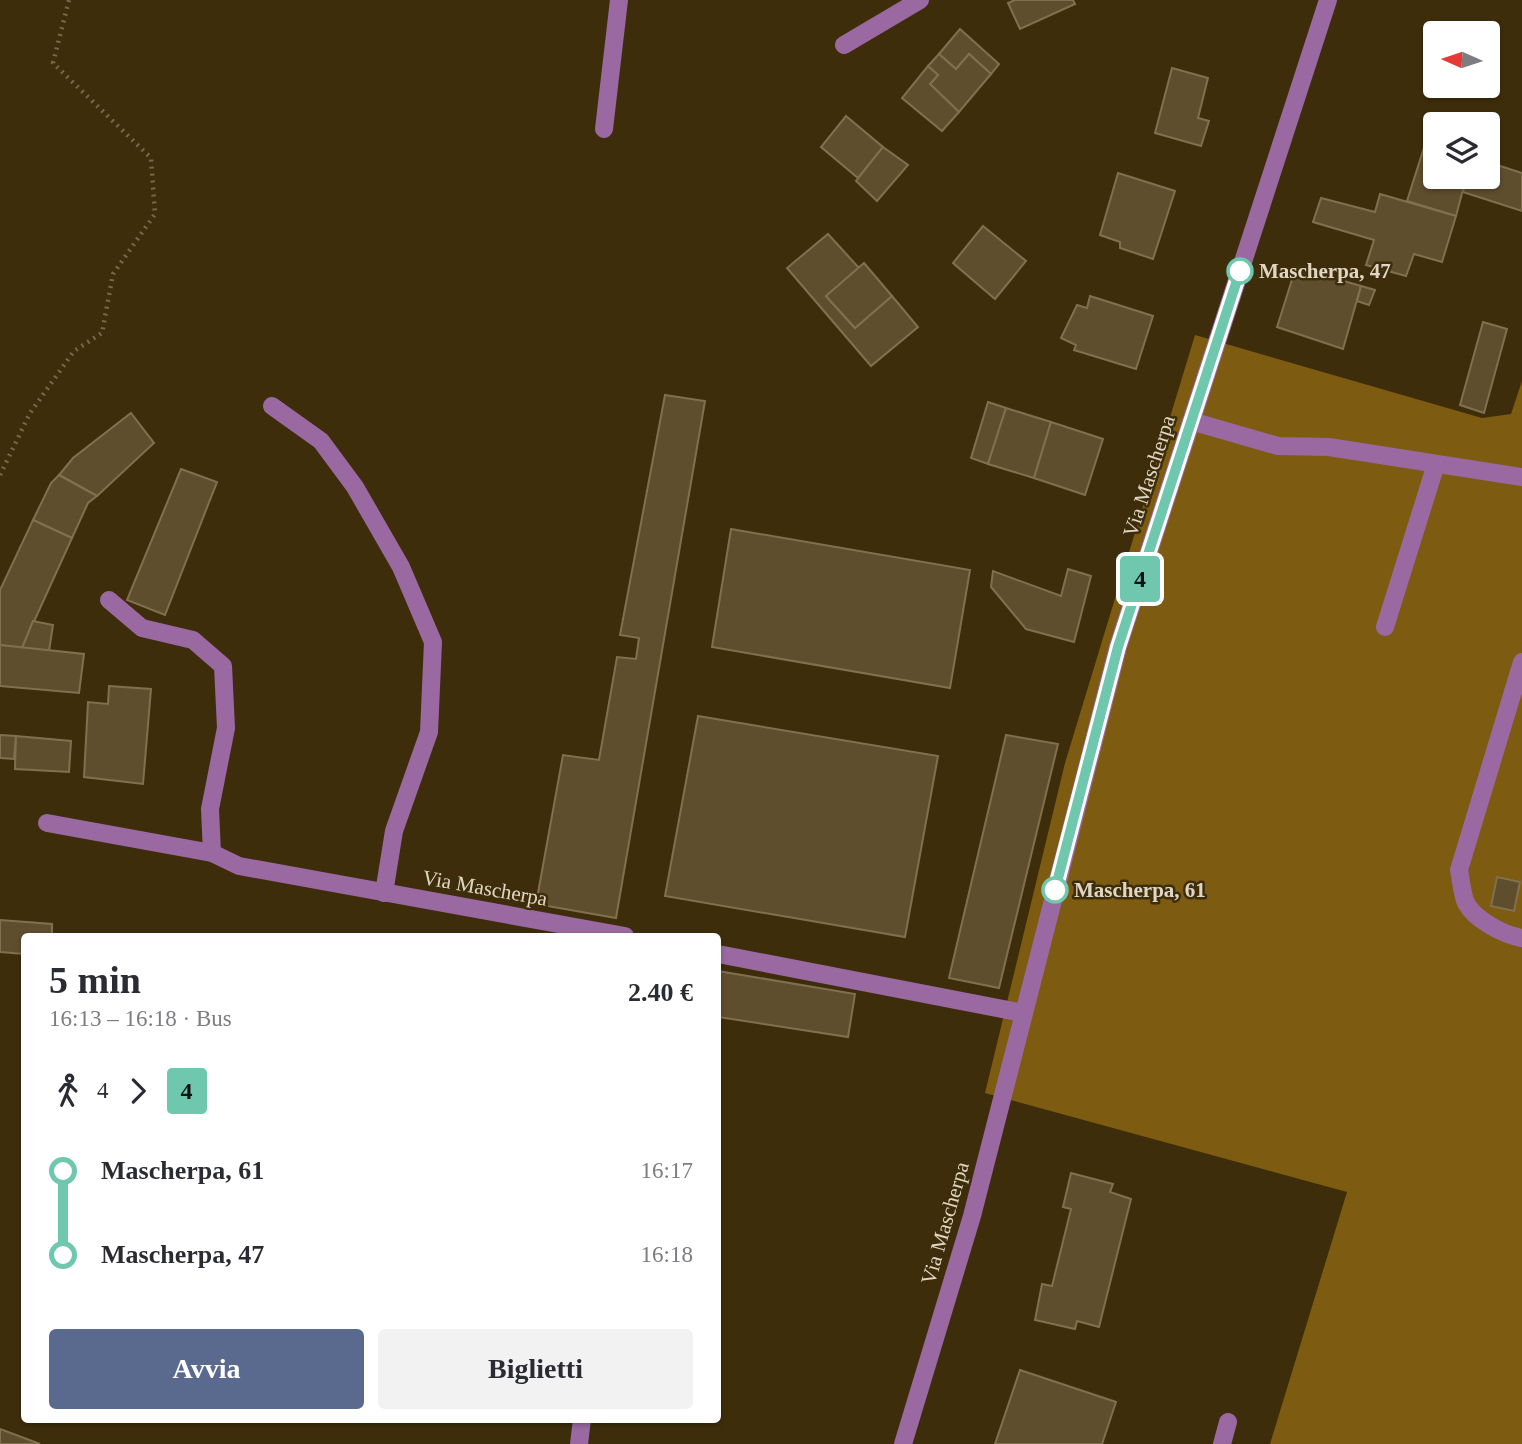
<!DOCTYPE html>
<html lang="it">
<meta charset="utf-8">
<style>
body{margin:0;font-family:"Times New Roman",serif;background:#f2f2f3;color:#2b2b33;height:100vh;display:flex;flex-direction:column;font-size:26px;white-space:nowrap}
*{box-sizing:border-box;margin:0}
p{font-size:23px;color:#7c7c81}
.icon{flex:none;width:38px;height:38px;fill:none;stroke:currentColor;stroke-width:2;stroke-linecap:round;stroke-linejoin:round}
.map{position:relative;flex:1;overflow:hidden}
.panel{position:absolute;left:21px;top:933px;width:700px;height:490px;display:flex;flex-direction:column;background:#fff;border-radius:7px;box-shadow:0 2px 5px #0004}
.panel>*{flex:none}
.badge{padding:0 14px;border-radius:5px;font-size:24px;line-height:46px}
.needle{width:46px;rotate:273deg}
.buttons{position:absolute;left:1423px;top:21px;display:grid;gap:14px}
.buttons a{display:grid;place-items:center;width:77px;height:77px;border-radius:7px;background:#fff;box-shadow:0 2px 5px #0004;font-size:35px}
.map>.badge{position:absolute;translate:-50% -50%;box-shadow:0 0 0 4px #fff}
.legs{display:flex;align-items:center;gap:10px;height:77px;padding:0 28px;font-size:23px}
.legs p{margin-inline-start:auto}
.overview{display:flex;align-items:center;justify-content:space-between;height:119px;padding:0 28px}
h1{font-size:38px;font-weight:700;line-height:52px}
.cta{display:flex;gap:14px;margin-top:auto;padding:14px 28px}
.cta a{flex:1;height:80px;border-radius:7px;background:#596a8e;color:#fff;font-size:28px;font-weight:700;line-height:80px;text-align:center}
.cta a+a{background:#f2f2f3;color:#2b2b33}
ul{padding:0 28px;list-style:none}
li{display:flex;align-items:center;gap:24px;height:84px;font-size:26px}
li i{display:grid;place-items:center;width:10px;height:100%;margin:0 9px;background:currentColor}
li i::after{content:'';width:18px;height:18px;margin:-9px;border:5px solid;border-radius:50%;background:#fff}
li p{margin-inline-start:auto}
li:first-child i{background:linear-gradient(#0000 50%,currentColor 0)}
li:last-child i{background:linear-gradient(currentColor 50%,#0000 0)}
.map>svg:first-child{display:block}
.forest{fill:#7d5b10}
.building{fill:#5f4e2d;stroke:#826f4e;stroke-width:2}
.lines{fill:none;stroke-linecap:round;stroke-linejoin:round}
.path{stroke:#76674b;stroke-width:4.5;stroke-dasharray:2 5;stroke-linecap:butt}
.minor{stroke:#9a69a1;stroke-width:18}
.line-1-casing{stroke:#fff;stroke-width:16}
.line-1{stroke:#6fc7ae;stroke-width:10}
.stop-1-dot{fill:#fff;stroke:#6fc7ae;stroke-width:3.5}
.labels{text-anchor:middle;stroke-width:5;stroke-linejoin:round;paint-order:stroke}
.stop-label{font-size:21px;font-weight:bold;fill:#e0d6c4;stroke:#3e2d0b;text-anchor:start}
.street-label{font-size:21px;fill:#e0d6c4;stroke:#3e2d0b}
</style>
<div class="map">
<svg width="1522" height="1444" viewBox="0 0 1522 1444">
<rect width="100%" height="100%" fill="#3e2d0b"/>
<!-- forest -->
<path class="forest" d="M1195,335L1482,418L1511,414L1522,381V1444H1270L1347,1192L985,1093L1065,763Z"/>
<!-- building -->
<g class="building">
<path d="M1015,0H1073L1075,4L1020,29L1008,3Z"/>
<path d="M960,29L999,64L991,74L969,54L956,69L939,54Z"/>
<path d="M939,54L956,69L969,54L991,74L959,112L930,84L938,75L928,66Z"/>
<path d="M928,66L938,75L930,84L959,112L942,131L902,98Z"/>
<path d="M1172,68L1208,78L1198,118L1209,121L1201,146L1155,133Z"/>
<path d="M846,116L883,147L858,178L821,147Z"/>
<path d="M1426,141L1435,145V177H1451L1465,182L1456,216L1407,201Z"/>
<path d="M883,147L908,165L877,201L856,181Z"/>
<path d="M1488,162L1522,173V211L1463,192L1465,182L1451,177H1488Z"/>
<path d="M1118,173L1175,191L1153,259L1120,248V242L1100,235Z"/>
<path d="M1380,194L1456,216L1442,262L1414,254L1406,276L1366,265L1374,240L1313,222L1321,198L1375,212Z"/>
<path d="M983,226L1026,261L995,299L953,263Z"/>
<path d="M828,234L859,268L826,296L855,328L892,296L918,327L871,366L787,268Z"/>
<path d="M864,263L892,296L855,328L826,296Z"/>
<path d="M1296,267L1361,286L1343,349L1277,327Z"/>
<path d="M1361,286L1375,290L1369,305L1357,301Z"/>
<path d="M1090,296L1153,316L1136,369L1074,350L1076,345L1061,338L1077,305L1087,308Z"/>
<path d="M1483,322L1507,329L1484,413L1460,405Z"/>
<path d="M665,395L705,401L616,918L536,904L563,755L599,760L617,657L636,659L639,638L620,635Z"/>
<path d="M988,402L1006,408L988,464L971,458Z"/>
<path d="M1006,408L1051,422L1034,478L988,464Z"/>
<path d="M131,413L154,443L97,496L59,475L73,458Z"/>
<path d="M1051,422L1103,439L1085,495L1034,478Z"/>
<path d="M181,469L217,482L165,615L127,600Z"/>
<path d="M59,475L97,496L88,503L72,538L33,520L51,483Z"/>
<path d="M33,520L72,538L22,648L0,645V590Z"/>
<path d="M731,529L970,570L950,688L712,647Z"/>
<path d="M1068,569L1091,576L1074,642L1026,629L991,587L993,571L1061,596Z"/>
<path d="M33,621L53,625L49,651L22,648Z"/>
<path d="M0,645L84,654L79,693L0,686Z"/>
<path d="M109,686L151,689L143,784L84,777L88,702L108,704Z"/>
<path d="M698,716L938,756L905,937L665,896Z"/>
<path d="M0,735L16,736L14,759L0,758Z"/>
<path d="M1006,735L1058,744L999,988L949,978Z"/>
<path d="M16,736L71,741L69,772L15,769Z"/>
<path d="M1497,877L1520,882L1514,911L1491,906Z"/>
<path d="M0,920L52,924V936H24V954L0,952Z"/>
<path d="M718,971L855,994L848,1037L718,1017Z"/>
<path d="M1071,1173L1113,1184L1110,1192L1131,1199L1099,1327L1077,1321L1075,1329L1035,1320L1042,1284L1052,1286L1071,1209L1063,1207Z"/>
<path d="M1020,1370L1116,1402L1102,1444H995Z"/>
<path d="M0,1429L40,1444H0Z"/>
</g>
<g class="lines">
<!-- path -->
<path class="path" d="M0,475L30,413L74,351L102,333L113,274L155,214L151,158L53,63L69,0"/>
<!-- minor -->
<g class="minor">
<path d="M844,45L920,0"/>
<path d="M604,129L619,0"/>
<path d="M272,406L321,441L355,487L401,567L433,642L429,732L394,831L384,893"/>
<path d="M1191,421L1278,446L1329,447L1522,477"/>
<path d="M109,600L142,628L193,640L223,666L226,728L210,809L212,853L239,866L625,936"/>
<path d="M1385,627L1436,464"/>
<path d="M1522,662L1459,870C1461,880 1462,894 1466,903C1475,920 1504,935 1522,938"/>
<path d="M47,823L212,853"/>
<path d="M718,954L1023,1013"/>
<path d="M579,1444L582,1419"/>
<path d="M903,1444L972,1216L1118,647L1328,0"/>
<path d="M1222,1444L1228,1422"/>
</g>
</g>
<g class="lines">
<!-- line-1 casing -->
<g class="line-1-casing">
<path id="line-1" d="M1055,890L1118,647L1240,271"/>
</g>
<!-- line-1 -->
<use href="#line-1" class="line-1"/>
</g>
<!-- markers -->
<g class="stop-1-dot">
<circle cx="1240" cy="271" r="12"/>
<circle cx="1055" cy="890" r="12"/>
</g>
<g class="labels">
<!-- stop labels -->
<g class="stop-label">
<text x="1259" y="278">Mascherpa, 47</text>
<text x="1074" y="897">Mascherpa, 61</text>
</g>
<!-- street labels -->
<g class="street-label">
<text transform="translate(1149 476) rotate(-72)" y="7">Via Mascherpa</text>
<text transform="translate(485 888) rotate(10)" y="7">Via Mascherpa</text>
<text transform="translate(945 1223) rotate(-74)" y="7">Via Mascherpa</text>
</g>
</g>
</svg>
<div class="buttons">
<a><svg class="needle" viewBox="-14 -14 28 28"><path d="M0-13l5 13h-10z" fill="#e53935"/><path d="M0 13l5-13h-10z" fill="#7c7c81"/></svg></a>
<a><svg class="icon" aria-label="layers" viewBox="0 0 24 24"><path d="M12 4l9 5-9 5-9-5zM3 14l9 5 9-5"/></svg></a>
</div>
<b class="badge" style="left:1140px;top:579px;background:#6fc7ae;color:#111">4</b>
<section class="panel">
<div class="overview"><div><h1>5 min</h1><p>16:13 – 16:18 · Bus</p></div><b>2.40 €</b></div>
<div class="legs"><svg class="icon" aria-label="walk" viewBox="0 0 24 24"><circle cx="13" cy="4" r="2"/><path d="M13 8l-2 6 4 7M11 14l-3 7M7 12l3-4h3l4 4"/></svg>4<svg class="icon" aria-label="forward" viewBox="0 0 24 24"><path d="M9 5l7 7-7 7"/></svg><b class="badge" style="background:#6fc7ae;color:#111">4</b></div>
<ul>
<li><i style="color:#6fc7ae"></i><b>Mascherpa, 61</b><p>16:17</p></li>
<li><i style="color:#6fc7ae"></i><b>Mascherpa, 47</b><p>16:18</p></li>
</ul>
<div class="cta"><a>Avvia</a><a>Biglietti</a></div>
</section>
</div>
